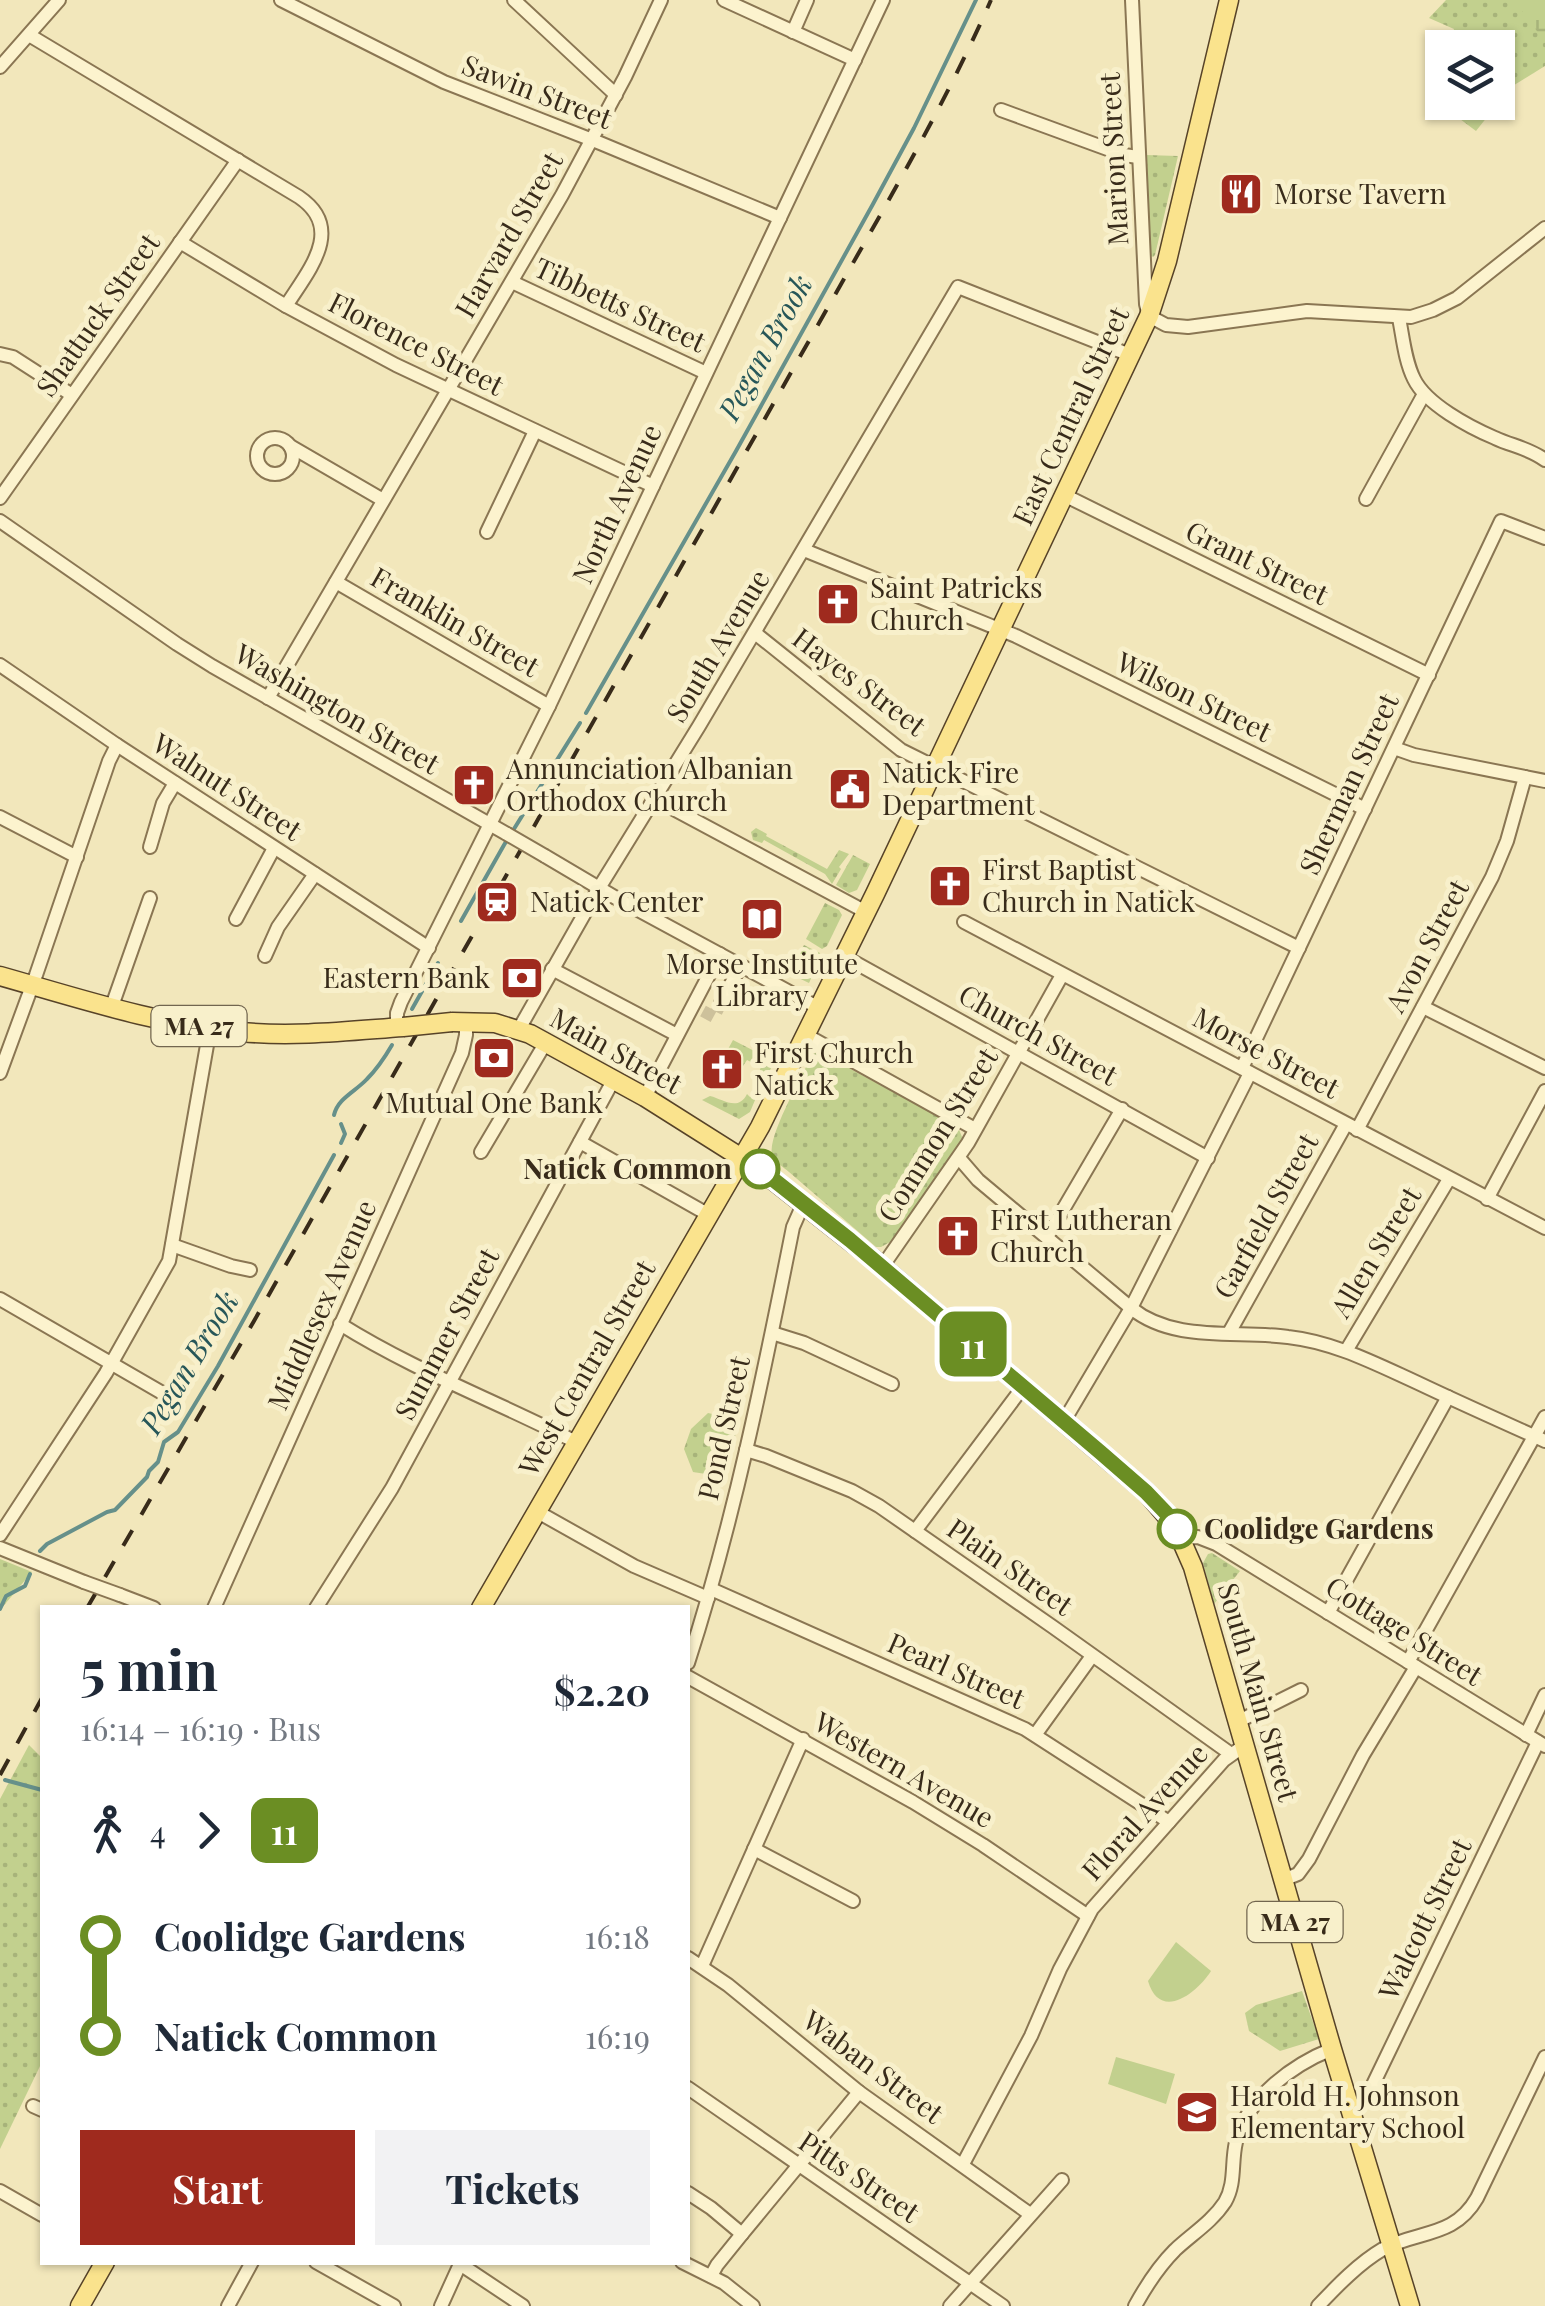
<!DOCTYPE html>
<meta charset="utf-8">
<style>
body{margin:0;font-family:"Playfair Display",serif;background:#f2f2f3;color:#1f2937;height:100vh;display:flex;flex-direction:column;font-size:38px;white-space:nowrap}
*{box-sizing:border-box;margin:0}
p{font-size:32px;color:#747a83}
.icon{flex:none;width:55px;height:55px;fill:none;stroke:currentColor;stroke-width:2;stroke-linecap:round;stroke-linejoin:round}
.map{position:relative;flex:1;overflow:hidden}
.sheet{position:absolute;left:40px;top:1605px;width:650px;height:660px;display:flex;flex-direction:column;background:#fff;border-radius:0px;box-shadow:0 2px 8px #0004}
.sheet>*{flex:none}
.badge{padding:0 20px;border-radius:15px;font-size:35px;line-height:65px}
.controls{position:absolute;left:1425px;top:30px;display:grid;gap:20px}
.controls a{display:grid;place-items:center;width:90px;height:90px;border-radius:0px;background:#fff;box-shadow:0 2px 8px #0004;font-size:50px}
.map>.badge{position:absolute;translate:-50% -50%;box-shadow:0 0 0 5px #fff}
.legs{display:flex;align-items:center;gap:15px;height:110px;padding:0 40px;font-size:32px}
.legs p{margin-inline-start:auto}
.head{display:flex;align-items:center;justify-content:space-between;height:170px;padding:0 40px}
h1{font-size:55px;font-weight:700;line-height:75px}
.cta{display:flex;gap:20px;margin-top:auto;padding:20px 40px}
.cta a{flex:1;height:115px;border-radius:0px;background:#9f2a1e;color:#fff;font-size:40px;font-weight:700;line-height:115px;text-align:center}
.cta a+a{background:#f2f2f3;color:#1f2937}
ul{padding:0 40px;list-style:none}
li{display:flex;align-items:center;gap:35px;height:100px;font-size:38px}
li i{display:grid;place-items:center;width:15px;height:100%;margin:0 12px;background:currentColor}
li i::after{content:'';width:25px;height:25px;margin:-12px;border:8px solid;border-radius:50%;background:#fff}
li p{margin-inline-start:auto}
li:first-child i{background:linear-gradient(#0000 50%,currentColor 0)}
li:last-child i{background:linear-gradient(currentColor 50%,#0000 0)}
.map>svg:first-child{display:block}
.grass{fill:url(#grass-dots)}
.wetland{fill:url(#wetland-marsh)}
.pitch{fill:#c2d08e}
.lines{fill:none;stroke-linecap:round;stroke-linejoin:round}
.stream{stroke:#66908a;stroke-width:4}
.minor-tunnel{stroke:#cdc19b;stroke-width:12;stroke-dasharray:12 6;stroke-linecap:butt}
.minor-casing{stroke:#8a7653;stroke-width:16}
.major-casing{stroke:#574328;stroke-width:21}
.minor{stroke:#fcf3ce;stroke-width:12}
.major{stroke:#fae38d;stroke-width:18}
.rail{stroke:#382b1a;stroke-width:4;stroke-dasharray:18 18;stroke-linecap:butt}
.minor-bridge-casing{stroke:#8a7653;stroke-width:16;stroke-linecap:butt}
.major-bridge-casing{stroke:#574328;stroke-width:21;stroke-linecap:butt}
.minor-bridge{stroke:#fcf3ce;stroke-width:12}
.major-bridge{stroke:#fae38d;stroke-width:18}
.line-1-casing{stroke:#fff;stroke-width:22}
.line-1{stroke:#6b8e23;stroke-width:15}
.stop-1-dot{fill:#fff;stroke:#6b8e23;stroke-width:5}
.labels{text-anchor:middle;stroke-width:10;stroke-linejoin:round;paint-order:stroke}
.shield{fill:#f8f0cb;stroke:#72664f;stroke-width:2.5}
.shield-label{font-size:25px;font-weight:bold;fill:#382b1a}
.street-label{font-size:28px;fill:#382b1a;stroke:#f8f0cb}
.poi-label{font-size:28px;fill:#382b1a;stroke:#f8f0cb;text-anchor:start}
.stop-label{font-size:28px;font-weight:bold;fill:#382b1a;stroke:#f8f0cb;text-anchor:end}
.water-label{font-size:30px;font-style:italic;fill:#275759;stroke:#f8f0cb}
</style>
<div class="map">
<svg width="1545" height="2306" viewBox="0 0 1545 2306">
<defs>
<pattern id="grass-dots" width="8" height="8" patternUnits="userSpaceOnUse" patternTransform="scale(2.5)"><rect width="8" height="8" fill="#c2d08e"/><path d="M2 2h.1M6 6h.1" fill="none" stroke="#a7b37a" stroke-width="1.8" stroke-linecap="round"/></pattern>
<pattern id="wetland-marsh" width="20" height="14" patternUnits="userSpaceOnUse" patternTransform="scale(2.5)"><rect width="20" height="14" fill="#c2d08e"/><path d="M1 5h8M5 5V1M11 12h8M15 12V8" fill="none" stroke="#a7b37a"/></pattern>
</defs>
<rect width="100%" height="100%" fill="#f2e7bb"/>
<!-- grass -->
<g class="grass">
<path d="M1446,0H1545V66L1511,87L1476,131L1452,113L1444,103L1498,102V48L1448,47L1454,29L1429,18Z"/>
<path d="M1146,155L1178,156L1155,255L1153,257L1150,255Z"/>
<path d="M756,828L767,834L766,836L827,869L839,850L849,854L839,867L841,869L832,884L825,874L764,840L762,843L753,840L751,832Z"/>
<path d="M853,855L870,864L857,890L849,893L836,885Z"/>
<path d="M825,903L839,910L842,915L827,946L822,949L806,939Z"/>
<path d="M804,945L820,953L818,956L820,959L809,983L788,973Z"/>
<path d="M733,1040L774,1061L765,1082L759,1072L761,1067L747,1060L743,1066L736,1063L739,1057L727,1051Z"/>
<path d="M819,1052L958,1127L962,1137L961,1144L890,1242L881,1247H876L789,1172C783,1167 775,1162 772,1154C768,1136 800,1080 809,1061L813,1054Z"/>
<path d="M758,1093L750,1112L739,1119L702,1100L710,1096C723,1099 738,1112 747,1094L750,1097Z"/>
<path d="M708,1413L739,1420L725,1477L693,1472L684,1449L691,1429Z"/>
<path d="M1212,1553L1240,1571L1214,1604L1203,1563L1208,1554Z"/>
<path d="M0,1559L32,1572L0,1610Z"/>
<path d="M29,1745L42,1758V2062L0,2149V1799Z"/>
<path d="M1302,1991L1319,2039L1280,2051L1249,2031L1245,2013L1256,2005Z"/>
</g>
<!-- wetland -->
<path class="wetland" d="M1514,0H1545V42Z"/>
<!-- pitch -->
<g class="pitch">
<path d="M1176,1942L1211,1971C1197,1993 1160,2022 1148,1981Z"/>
<path d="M1116,2057L1175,2074L1166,2104L1108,2084Z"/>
</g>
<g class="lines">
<!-- stream -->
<g class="stream">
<path d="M586,713L736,451L873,204L914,128L976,0"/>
<path d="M461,921L504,845L580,723"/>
<path d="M412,1009L438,963"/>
<path d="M334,1115C338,1098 355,1092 367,1079C377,1069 385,1057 392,1045"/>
<path d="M341,1143L345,1134L341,1124"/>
<path d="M40,1551L47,1544L107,1512L115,1510L147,1477L149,1471L158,1462L164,1442L178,1432L218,1366L334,1155"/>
<path d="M0,1609L6,1596L25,1586L30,1574"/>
<path d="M5,1780L42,1790"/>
</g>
<!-- minor-tunnel -->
<path class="minor-tunnel" d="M703,1011L714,1017L721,1003"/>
<!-- minor casing -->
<g class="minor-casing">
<g id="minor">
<path d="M281,0L444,82L600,143L780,218"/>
<path d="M514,0L616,95"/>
<path d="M724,0L855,60"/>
<path d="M1132,0L1146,304L1149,316L1166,325L1188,327L1307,311L1411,317L1433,310L1457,298L1545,228"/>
<path d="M793,32L807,0"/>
<path d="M29,35L299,197C346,229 308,271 286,306"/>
<path d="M0,67L59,0"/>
<path d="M1001,110L1124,155L1138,157"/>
<path d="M180,242L286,306L396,365L653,486"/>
<path d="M512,282L706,373"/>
<path d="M1399,318C1403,338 1405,361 1414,379C1426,404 1469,427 1495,438C1512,446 1529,448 1545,460"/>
<path d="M0,354L13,357L72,395"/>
<circle cx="275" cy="456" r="18"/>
<path d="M290,446L383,500"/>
<path d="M1064,495L1429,675"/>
<path d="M0,498L238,160"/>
<path d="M1366,499L1424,394"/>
<path d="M0,521L177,644L212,666L507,834"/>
<path d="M487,532L535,431"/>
<path d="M804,550L1016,636L1365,809"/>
<path d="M336,582L549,706"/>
<path d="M755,633L901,750L1299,948"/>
<path d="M0,665L117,745L429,948"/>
<path d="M268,698L562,195L625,77L661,0"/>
<path d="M1394,748L1414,755L1545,781"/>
<path d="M653,798L866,912"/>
<path d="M0,817L77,857"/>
<path d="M150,847L163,803L175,783"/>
<path d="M545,856L616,898L819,1008"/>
<path d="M236,919L274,848"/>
<path d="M964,922L1545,1228"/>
<path d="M265,956L278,927L315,874"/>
<path d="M845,957L1208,1158"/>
<path d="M552,969L677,1035"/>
<path d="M721,1003L741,965"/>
<path d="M112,1006L150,898"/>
<path d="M1423,1007L1545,1068"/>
<path d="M397,1027V1013L401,1002L549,706L883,0"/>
<path d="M519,1029L599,888L699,726L958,287L1130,355"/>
<path d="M806,1035L975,1129"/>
<path d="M1242,1068L1501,521L1545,538"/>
<path d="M0,1073L36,975L109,761L117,745"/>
<path d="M645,1097L720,954"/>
<path d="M1357,1130L1492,877L1507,841L1525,777"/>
<path d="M580,1142L709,1215"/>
<path d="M481,1152L546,1042"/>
<path d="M959,1158L978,1180L1131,1308C1174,1343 1236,1330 1288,1337C1334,1342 1376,1364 1418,1383C1460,1403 1503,1422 1545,1441"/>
<path d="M1487,1199L1545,1091"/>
<path d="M1047,1237L1122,1109"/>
<path d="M172,1245L231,1266L250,1270"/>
<path d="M882,1267L968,1143L1062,975"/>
<path d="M0,1299L171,1398"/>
<path d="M340,1324C415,1371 498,1402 576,1442"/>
<path d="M772,1333L804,1343L892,1384"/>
<path d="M1229,1333L1346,1124"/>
<path d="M1346,1351L1449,1179"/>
<path d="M1064,1421L1131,1308L1250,1073"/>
<path d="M746,1450L766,1456L852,1491L879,1506L1053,1627L1231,1754"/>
<path d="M536,1511L634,1566L708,1598"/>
<path d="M915,1531L1023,1387"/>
<path d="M0,1535L106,1373L169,1261L210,1028"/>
<path d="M1183,1538L1198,1537L1216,1544L1545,1746"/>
<path d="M0,1548L84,1582"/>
<path d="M711,1589L1025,1729L1169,1822"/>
<path d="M120,1595L154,1608"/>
<path d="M214,1608L462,1053L466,1035V1021"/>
<path d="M316,1608L392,1488L614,1079"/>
<path d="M1328,1613L1448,1397"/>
<path d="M1408,1662L1545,1417"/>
<path d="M688,1663C734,1521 764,1373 793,1227L804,1202"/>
<path d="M688,1677L913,1802L983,1845L1088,1916"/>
<path d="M1237,1722L1301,1690"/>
<path d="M1035,1735L1092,1656"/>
<path d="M1526,1735L1545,1695"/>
<path d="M754,1849L853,1901"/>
<path d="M1283,1880L1298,1874L1309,1859L1363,1755L1416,1667"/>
<path d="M688,1958L728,1985L859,2092L1030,2214"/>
<path d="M702,1966L803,1739"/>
<path d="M688,2088L1003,2306"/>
<path d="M33,2106L42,2110"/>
<path d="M1350,2111L1358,2107L1368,2095L1538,1742"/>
<path d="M963,2164L1031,2036L1060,1969L1092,1909L1224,1760L1238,1750"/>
<path d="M0,2191L42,2215"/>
<path d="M688,2193L711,2208L742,2234"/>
<path d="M316,2262L394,2306"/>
<path d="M682,2262L724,2283L753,2306"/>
<path d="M460,2264L523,2306"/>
<path d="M711,2276L717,2265L742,2234L859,2092"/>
<path d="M228,2306L252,2262"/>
<path d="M441,2306L461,2262"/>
<path d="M950,2306L1062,2180"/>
<path d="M1135,2306C1146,2286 1159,2266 1175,2250C1192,2234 1212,2222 1225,2202C1236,2183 1231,2163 1236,2142C1246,2099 1292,2065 1332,2049"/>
<path d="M1318,2306C1337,2286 1359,2263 1383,2249C1419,2230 1454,2238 1477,2198L1545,2057"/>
</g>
</g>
<!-- major casing -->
<g class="major-casing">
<g id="major">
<path d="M0,976C78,998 159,1025 241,1032C295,1037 348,1031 403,1027"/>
<path d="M452,1022L495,1023L530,1034L645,1097L759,1169L873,1259L1146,1492L1175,1526L1193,1567L1332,2049L1410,2306"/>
<path d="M481,1608L760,1127L875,894L1149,316L1167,261L1229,0"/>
<path d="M80,2306L105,2262"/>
</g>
</g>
<!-- minor -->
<use href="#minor" class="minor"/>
<!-- major -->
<use href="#major" class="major"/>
<!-- rail -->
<g class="rail">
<path d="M87,1608L254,1321L853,263C902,177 951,91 991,0"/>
<path d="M0,1775L42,1698"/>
</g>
<!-- minor-bridge casing -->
<g class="minor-bridge-casing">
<g id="minor-bridge">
<path d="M507,834L545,856"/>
<path d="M84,1582L120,1595"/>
</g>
</g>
<!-- major-bridge casing -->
<g class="major-bridge-casing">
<path id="major-bridge" d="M403,1027L452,1022"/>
</g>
<!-- minor-bridge -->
<use href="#minor-bridge" class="minor-bridge"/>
<!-- major-bridge -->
<use href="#major-bridge" class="major-bridge"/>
</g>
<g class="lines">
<!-- line-1 casing -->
<g class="line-1-casing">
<path id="line-1" d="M760,1169L850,1240L1100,1452L1146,1492L1167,1514L1177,1529"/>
</g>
<!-- line-1 -->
<use href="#line-1" class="line-1"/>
</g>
<!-- icons -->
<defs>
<g id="restaurant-square" transform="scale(2.25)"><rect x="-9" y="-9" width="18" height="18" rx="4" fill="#9f2a1e" stroke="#f8f0cb"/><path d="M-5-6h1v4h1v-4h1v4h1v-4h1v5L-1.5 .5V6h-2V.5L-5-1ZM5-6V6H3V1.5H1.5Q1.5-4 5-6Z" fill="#fff"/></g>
<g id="church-square" transform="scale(2.25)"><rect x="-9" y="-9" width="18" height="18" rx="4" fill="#9f2a1e" stroke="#f8f0cb"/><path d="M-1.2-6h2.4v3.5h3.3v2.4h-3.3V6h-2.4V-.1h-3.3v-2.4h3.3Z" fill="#fff"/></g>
<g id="civic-square" transform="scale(2.25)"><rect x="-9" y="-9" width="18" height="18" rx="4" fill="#9f2a1e" stroke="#f8f0cb"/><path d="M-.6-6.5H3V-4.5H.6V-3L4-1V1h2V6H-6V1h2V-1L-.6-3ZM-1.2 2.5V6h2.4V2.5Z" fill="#fff"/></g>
<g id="station-square" transform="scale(2.25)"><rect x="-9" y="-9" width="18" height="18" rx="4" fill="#9f2a1e" stroke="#f8f0cb"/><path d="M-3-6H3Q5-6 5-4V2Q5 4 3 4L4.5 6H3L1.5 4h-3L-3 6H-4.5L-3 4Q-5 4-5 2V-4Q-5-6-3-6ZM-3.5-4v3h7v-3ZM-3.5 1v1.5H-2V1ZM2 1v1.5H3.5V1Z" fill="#fff"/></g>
<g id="library-square" transform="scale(2.25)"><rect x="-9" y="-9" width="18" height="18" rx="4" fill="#9f2a1e" stroke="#f8f0cb"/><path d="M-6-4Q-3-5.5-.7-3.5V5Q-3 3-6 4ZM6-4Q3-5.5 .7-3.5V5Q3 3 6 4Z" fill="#fff"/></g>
<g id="bank-square" transform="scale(2.25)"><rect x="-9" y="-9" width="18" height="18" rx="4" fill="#9f2a1e" stroke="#f8f0cb"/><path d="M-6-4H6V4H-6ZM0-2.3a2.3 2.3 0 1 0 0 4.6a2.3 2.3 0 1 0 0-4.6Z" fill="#fff"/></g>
<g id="school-square" transform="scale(2.25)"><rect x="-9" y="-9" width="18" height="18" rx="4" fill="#9f2a1e" stroke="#f8f0cb"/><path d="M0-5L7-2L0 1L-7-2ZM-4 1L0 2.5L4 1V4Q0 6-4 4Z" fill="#fff"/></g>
</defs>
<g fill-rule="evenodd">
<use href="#restaurant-square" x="1241" y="194"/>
<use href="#church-square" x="838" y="604"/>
<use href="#church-square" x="474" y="785"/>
<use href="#civic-square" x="850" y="789"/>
<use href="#church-square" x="950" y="886"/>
<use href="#station-square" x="497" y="902"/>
<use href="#library-square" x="762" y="919"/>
<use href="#bank-square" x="522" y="978"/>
<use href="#bank-square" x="494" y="1058"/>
<use href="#church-square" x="722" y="1069"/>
<use href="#church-square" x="958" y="1236"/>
<use href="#school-square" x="1197" y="2112"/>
</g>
<!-- markers -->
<g class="stop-1-dot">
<circle cx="760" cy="1169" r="18"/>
<circle cx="1177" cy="1529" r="18"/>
</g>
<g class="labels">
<!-- shield labels -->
<g class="shield">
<rect x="151.5" y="1006" width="95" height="40" rx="8"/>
<rect x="1247.5" y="1902" width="95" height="40" rx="8"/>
</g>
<g class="shield-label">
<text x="199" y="1035">MA 27</text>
<text x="1295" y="1931">MA 27</text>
</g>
<!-- street labels -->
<g class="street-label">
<text transform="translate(537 92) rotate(21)" y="10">Sawin Street</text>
<text transform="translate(1114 159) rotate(-93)" y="10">Marion Street</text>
<text transform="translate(509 235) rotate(-60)" y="10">Harvard Street</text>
<text transform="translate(620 305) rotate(25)" y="10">Tibbetts Street</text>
<text transform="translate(98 315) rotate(-55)" y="10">Shattuck Street</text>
<text transform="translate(416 344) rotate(27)" y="10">Florence Street</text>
<text transform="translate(1071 416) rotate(-65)" y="10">East Central Street</text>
<text transform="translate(617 504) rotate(-65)" y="10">North Avenue</text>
<text transform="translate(1257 563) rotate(26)" y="10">Grant Street</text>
<text transform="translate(455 622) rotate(30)" y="10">Franklin Street</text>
<text transform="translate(718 646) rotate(-59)" y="10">South Avenue</text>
<text transform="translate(859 682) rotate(37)" y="10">Hayes Street</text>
<text transform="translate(1194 697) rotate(26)" y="10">Wilson Street</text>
<text transform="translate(337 709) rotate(30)" y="10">Washington Street</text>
<text transform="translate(1349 784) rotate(-65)" y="10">Sherman Street</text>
<text transform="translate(227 787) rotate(33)" y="10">Walnut Street</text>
<text transform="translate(1427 946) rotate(-62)" y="10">Avon Street</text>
<text transform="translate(1038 1035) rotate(29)" y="10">Church Street</text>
<text transform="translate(616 1051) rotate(29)" y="10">Main Street</text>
<text transform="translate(1266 1053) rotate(28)" y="10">Morse Street</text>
<text transform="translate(938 1135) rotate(-58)" y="10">Common Street</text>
<text transform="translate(1266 1216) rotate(-61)" y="10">Garfield Street</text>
<text transform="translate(1376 1252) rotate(-59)" y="10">Allen Street</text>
<text transform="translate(322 1305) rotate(-66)" y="10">Middlesex Avenue</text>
<text transform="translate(447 1334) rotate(-62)" y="10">Summer Street</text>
<text transform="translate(587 1368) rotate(-60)" y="10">West Central Street</text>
<text transform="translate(724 1428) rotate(-77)" y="10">Pond Street</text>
<text transform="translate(1010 1567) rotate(35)" y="10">Plain Street</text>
<text transform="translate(1404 1631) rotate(32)" y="10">Cottage Street</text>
<text transform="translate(956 1671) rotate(24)" y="10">Pearl Street</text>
<text transform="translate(1258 1692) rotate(74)" y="10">South Main Street</text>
<text transform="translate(904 1770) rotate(30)" y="10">Western Avenue</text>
<text transform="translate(1145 1812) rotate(-48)" y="10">Floral Avenue</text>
<text transform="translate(1425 1919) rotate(-64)" y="10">Walcott Street</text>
<text transform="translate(873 2067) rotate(37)" y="10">Waban Street</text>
<text transform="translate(859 2177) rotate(34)" y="10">Pitts Street</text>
</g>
<!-- poi labels -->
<g class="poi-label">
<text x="1274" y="204">Morse Tavern</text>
<text x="870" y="598">Saint Patricks<tspan x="870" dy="32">Church</tspan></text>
<text x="506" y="779">Annunciation Albanian<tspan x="506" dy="32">Orthodox Church</tspan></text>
<text x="882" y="783">Natick Fire<tspan x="882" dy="32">Department</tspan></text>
<text x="982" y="880">First Baptist<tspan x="982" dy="32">Church in Natick</tspan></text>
<text x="530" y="912">Natick Center</text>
<text x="762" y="974" text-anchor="middle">Morse Institute<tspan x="762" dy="32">Library</tspan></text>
<text x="490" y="988" text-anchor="end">Eastern Bank</text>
<text x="754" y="1063">First Church<tspan x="754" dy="32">Natick</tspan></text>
<text x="494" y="1113" text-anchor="middle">Mutual One Bank</text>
<text x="990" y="1230">First Lutheran<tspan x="990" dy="32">Church</tspan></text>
<text x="1230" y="2106">Harold H. Johnson<tspan x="1230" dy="32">Elementary School</tspan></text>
</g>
<!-- stop labels -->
<g class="stop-label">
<text x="732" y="1179">Natick Common</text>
<text x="1204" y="1539" text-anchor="start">Coolidge Gardens</text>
</g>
<!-- water labels -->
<g class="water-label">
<text transform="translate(766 348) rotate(-61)" y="10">Pegan Brook</text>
<text transform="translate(190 1363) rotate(-59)" y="10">Pegan Brook</text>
</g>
</g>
</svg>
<div class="controls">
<a><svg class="icon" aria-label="layers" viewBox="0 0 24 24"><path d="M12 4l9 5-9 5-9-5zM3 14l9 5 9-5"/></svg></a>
</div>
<b class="badge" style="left:973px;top:1344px;background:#6b8e23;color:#fff">11</b>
<section class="sheet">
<div class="head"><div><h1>5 min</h1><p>16:14 – 16:19 · Bus</p></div><b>$2.20</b></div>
<div class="legs"><svg class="icon" aria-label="walk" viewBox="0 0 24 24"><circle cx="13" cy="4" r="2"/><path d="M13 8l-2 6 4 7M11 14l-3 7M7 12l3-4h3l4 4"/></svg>4<svg class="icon" aria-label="forward" viewBox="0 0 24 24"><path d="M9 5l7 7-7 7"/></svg><b class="badge" style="background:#6b8e23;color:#fff">11</b></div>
<ul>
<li><i style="color:#6b8e23"></i><b>Coolidge Gardens</b><p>16:18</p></li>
<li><i style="color:#6b8e23"></i><b>Natick Common</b><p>16:19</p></li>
</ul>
<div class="cta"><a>Start</a><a>Tickets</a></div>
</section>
</div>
